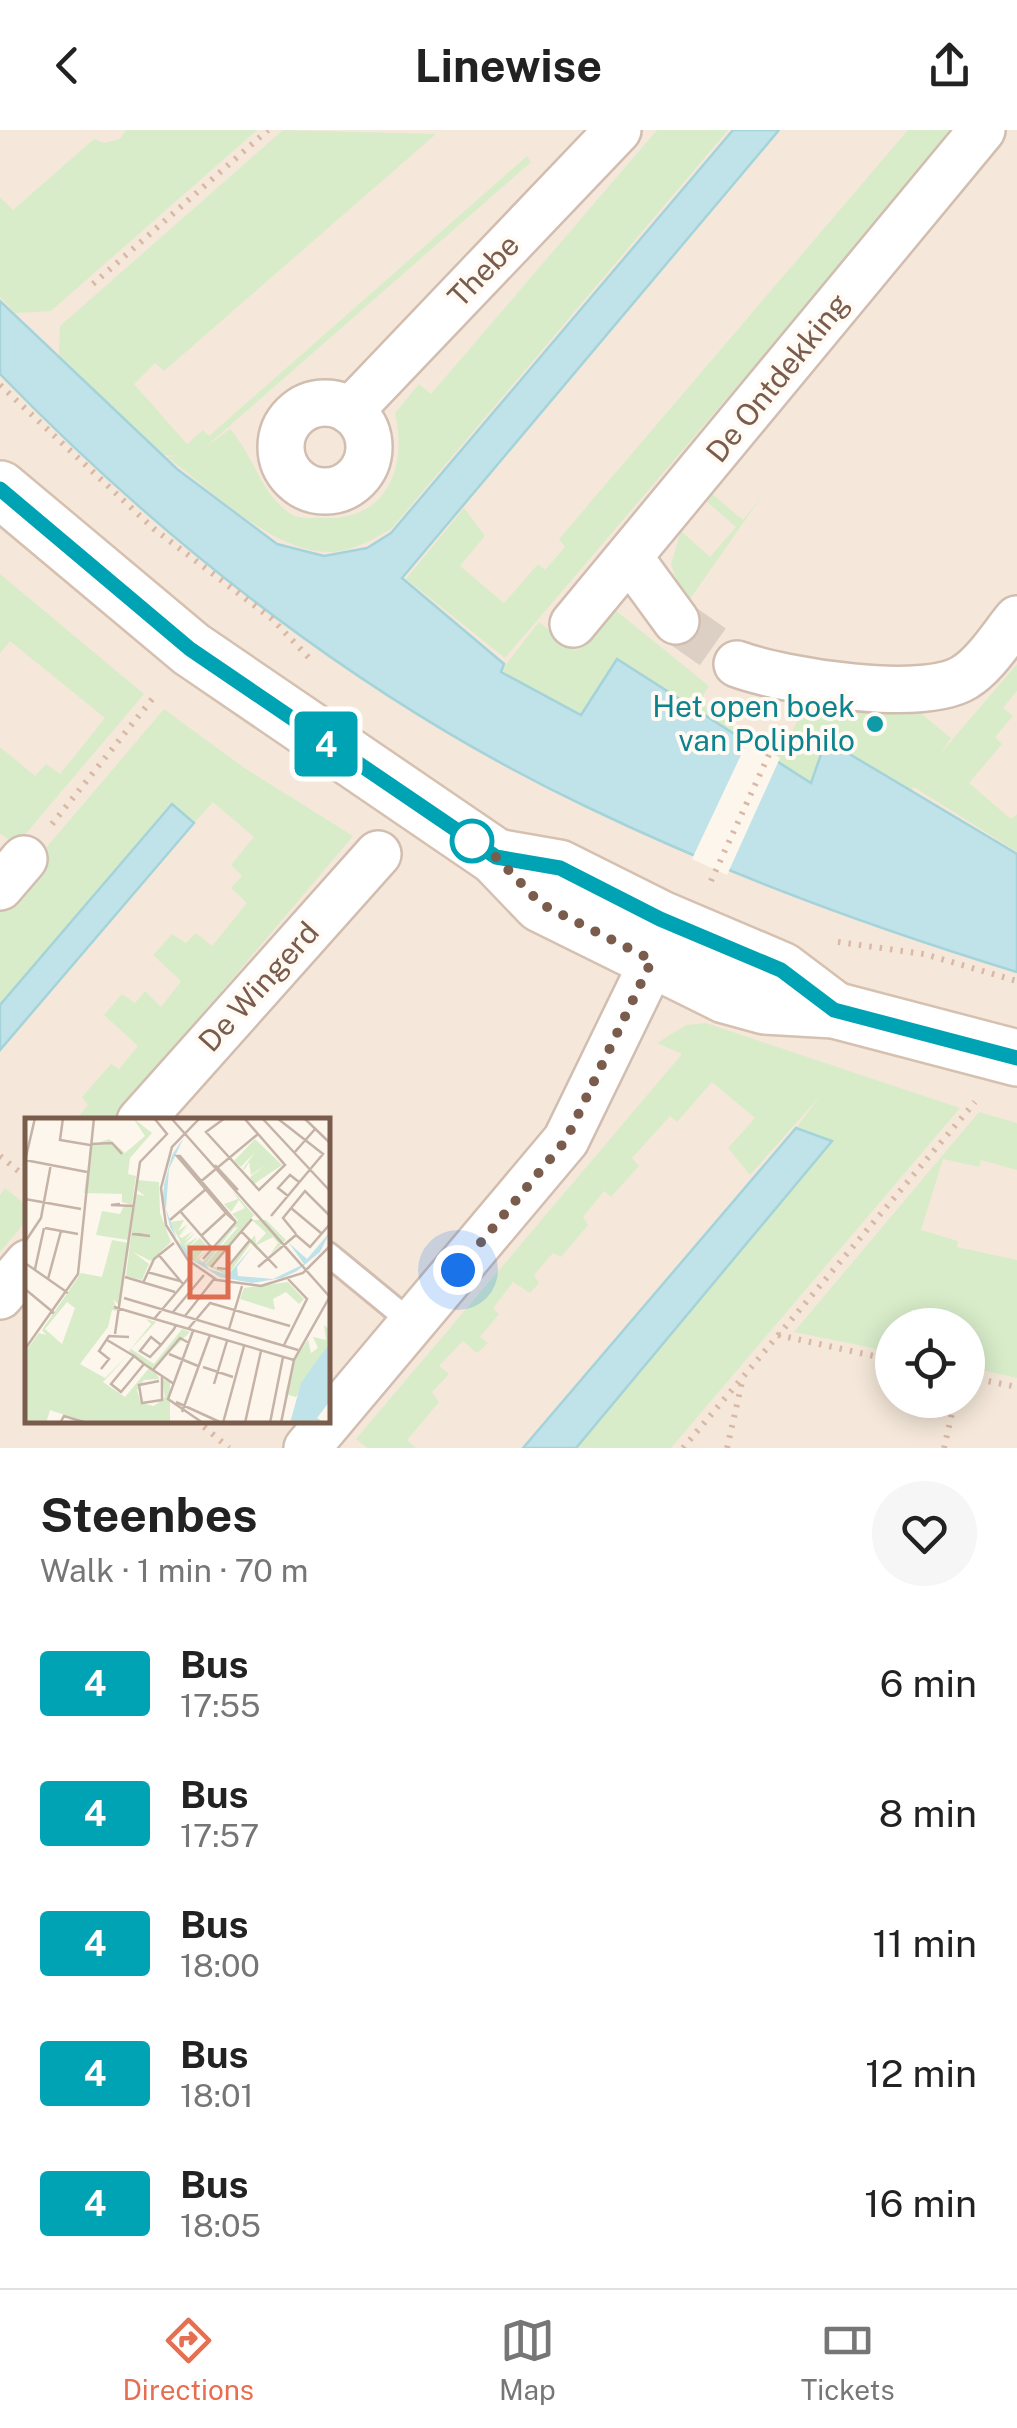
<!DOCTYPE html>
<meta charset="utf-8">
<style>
body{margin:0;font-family:"Public Sans",sans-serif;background:#f6f6f6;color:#222;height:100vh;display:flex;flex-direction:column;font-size:38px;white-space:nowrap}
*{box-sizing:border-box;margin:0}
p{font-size:32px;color:#767676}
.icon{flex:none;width:55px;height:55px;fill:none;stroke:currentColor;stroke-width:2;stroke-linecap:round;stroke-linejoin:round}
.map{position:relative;height:1318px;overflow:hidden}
.details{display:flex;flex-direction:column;background:#fff;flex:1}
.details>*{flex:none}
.badge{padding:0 20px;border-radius:8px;font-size:35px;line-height:65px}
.fabs{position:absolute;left:875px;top:1178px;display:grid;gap:20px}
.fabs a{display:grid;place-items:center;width:110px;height:110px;border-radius:50%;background:#fff;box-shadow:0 5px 25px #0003;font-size:50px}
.you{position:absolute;width:50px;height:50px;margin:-25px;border:8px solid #fff;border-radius:50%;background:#1a73e8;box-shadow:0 0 0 15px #1a73e833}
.map>.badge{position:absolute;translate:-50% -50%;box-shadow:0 0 0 5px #fff}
.round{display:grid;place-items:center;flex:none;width:105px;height:105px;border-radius:52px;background:#f6f6f6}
.headline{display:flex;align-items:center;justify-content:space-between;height:170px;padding:0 40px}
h1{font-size:48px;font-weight:700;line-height:75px}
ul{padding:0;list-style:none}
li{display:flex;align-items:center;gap:30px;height:130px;padding:0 40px}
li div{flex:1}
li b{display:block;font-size:38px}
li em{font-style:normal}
li .badge{min-width:110px;font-weight:700;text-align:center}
header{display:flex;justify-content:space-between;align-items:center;height:130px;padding:0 40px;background:#fff;font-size:45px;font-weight:700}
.tabs{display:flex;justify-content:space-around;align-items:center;height:140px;border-top:2px solid #e0e0e0;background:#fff;font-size:28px;color:#767676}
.tabs a{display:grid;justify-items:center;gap:5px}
.tabs .current{color:#e76f51}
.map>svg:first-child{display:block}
.residential{fill:#f5e8da;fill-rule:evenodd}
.green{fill:#d8ecc9}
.water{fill:#bfe3e8;stroke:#a5d3da;stroke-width:2.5}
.pier{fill:#fdf6ec}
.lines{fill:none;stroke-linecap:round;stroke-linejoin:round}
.street-tunnel{stroke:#dcd0c4;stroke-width:45;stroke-dasharray:45 22;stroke-linecap:butt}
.lane-casing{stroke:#d1beb0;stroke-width:28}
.street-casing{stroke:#d1beb0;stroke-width:50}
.secondary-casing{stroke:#d6c0b0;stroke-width:60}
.path{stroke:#d9b8a5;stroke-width:6;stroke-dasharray:2.5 8;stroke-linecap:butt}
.lane{stroke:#fff;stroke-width:22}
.street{stroke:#fff;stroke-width:45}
.secondary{stroke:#fff;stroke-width:55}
.line-casing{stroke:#fff;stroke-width:22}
.line{stroke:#00a3b4;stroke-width:15}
.walk{stroke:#7a5c4d;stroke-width:10;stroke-dasharray:0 18}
.culture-dot{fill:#0f9aa8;stroke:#fffaf3;stroke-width:4}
.stop-dot{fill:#fff;stroke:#00a3b4;stroke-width:5}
.labels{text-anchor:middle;stroke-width:8;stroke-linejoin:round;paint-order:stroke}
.street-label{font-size:30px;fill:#7a5c4d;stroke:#fffaf3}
.culture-label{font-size:30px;fill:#0d838f;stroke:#fffaf3;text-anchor:end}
.inset-road{fill:none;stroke:#c5b3a7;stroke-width:2.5}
.view{fill:#dc6d51;fill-opacity:0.15;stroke:#dc6d51;stroke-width:5}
.inset-edge{fill:none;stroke:#7a5c4d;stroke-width:5}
</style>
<header><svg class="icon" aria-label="back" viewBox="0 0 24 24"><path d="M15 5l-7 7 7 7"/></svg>Linewise<svg class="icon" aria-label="share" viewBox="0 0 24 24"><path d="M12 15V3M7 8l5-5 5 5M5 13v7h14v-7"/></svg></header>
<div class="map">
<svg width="1017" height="1318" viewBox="0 0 1017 1318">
<rect width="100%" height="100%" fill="#fdf6ec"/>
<!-- residential -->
<path class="residential" d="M0,0H1017V1318H0ZM28,991H328V1290H28ZM892,1195H968V1270H892Z"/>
<!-- green -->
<g class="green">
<path d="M126,0H257L51,181L15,183L0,167V67L13,80L94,9L104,13L120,9Z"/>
<path d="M283,0L436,4L164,241L155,233L134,254L187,314L203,300L209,306L527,26L531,32L203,319L230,299C254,325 261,367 293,385C301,389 313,388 323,388C386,391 408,338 395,283L419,254L431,264L657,0H728L391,399C373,409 355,420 333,422C276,425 211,360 167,327L177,326L163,325L59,226L60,196Z"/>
<path d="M908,0H956L505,528L406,449L464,378L485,406L460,436L504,473L538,434L545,440L565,417L559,409Z"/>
<path d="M712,364L743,390L762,366L685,476L671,434L681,401L710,427L736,397L706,371Z"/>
<path d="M0,444L144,564L17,714L0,704V617L35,646L46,634L60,644L105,588L10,511L0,523Z"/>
<path d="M614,479L709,556L699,572L781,625L804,577L826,571L917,580L951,608L940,624L1017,534V561L1003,578L1013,586L995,607L1002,614L969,653L1011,689L1017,684V722L914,657L909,664L826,611L811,654L617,530L582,585L500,542L539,492L576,521Z"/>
<path d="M164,579L243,637L353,706L113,990H76L88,975L82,967L111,934L119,939L138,916L104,885L122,864L135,873L145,861L161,877L181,851L153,825L172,804L186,813L196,803L212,816L247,773L231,758L242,746L231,735L254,707L213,672L194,693L171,674L0,875V772Z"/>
<path d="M706,893L960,978L671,1318H576L831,1012L796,998L820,966L750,1045L728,1018L755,988L712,952L677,992L670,986L632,1028L639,1036L611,1067L604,1061L583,1087L588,1095L561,1127L553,1123L534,1145L539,1153L530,1163L513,1152L493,1178L499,1184L480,1207L488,1213L477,1223L463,1211L439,1236L449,1244L432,1262L439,1272L407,1310L416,1318H367L356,1309L682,924L657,913L686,895Z"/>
<path d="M979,982L1017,993V1040L981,1030L979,1037L943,1029L921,1100L958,1111L957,1117L1017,1130V1248L968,1237V1195H892V1222L794,1202Z"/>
<path d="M5,1058L27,1076V1090L0,1122V1065Z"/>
</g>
<!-- water -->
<g class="water">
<path d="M733,0H779L402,448L504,534L501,542L581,585L617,529L811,653L826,610L1017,724V842C870,797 726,744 587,677C368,573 168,417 0,244V171L177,339L277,414L324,426L367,418L391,403Z"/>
<path d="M172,674L194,693L0,920V875Z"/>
<path d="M796,998L832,1011L576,1318H523Z"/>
</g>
<!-- pier -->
<path class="pier" d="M749,608L780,628L727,745L692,729Z"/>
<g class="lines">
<!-- street-tunnel -->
<path class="street-tunnel" d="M676,491L737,534"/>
<!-- lane casing -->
<g class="lane-casing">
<path id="lane" d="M328,1124L412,1193"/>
</g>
<!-- street casing -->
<g class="street-casing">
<g id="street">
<circle cx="325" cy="317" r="44"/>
<path d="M350,281L618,0"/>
<path d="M630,428L676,491"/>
<path d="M573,494L982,0"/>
<path d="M737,534C783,551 923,574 965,547C985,535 1002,507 1017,489"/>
<path d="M0,757L24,729"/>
<path d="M140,991L378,724"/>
<path d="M0,1166L28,1133"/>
<path d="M307,1318L566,1010L669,798"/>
</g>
</g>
<!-- secondary casing -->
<g class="secondary-casing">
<g id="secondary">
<path d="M0,359L191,519L496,727L541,774L725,865L765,876L834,880L1017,928"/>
<path d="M496,727L559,738L661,789L781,840L834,880"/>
</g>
</g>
<!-- path -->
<g class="path">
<path d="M93,154L268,0"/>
<path d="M0,255L154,399L272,489L312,531"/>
<path d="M52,694L157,563"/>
<path d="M711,751L783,594"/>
<path d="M838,812L924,824L1017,851"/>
<path d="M0,1026L28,1049"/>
<path d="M778,1205L892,1230"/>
<path d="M968,1247L1017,1257"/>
<path d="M196,1290L229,1318"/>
<path d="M683,1318L975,972"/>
<path d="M727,1318L743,1248"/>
<path d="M944,1318L955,1270"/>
</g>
<!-- lane -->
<use href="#lane" class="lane"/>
<!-- street -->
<use href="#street" class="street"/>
<!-- secondary -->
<use href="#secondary" class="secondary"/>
</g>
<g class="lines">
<!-- line casing -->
<g class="line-casing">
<path id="line" d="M0,359L190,519L496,727L560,738L660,789L781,840L834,880L1017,928"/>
</g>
<!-- line -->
<use href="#line" class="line"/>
<!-- walk -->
<path class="walk" d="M458,1140L566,1010L652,830L541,774L496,727L468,708L472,711"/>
</g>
<!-- markers -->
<circle class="culture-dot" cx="875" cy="594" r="10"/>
<circle class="stop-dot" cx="472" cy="711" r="20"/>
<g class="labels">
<!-- street labels -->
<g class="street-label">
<text transform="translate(484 141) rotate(-46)" y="10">Thebe</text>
<text transform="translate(778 248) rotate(-51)" y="10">De Ontdekking</text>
<text transform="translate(259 857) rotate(-48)" y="10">De Wingerd</text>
</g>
<!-- culture labels -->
<g class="culture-label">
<text x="855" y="587">Het open boek<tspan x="855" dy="34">van Poliphilo</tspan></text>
</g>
</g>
<!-- overview -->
<g transform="translate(25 988)">
<rect width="305" height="305" fill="#fdf6ec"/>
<path d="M108,0L127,15L105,40L103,56L111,58L107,87L97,84V76L59,75L66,27L84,21L100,35L120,18ZM230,21L257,47L229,66L225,59L241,47L226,57L224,44L220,51L217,52L230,34L216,49L209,43ZM113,62L134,64L135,95L146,124L126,143L108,134L124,146L117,162L101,158L111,76L120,78L112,72ZM207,72L229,97L188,148L200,153L230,117L231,126L241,115L227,102H241L261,122L245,137L253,125L248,119L230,128L233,133L226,125L203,157L180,147L213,109L209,110L179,145L176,146L167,139L157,127L145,104L159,102L153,113L163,106L155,116L164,108L154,118L157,120L168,113L159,123L170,115L159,127L173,119L163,130L175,120L182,128L171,141L184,131L174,141L178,144L213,102L207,96L220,90L214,82L206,94L199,86L213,81ZM99,88L107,89L103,122L71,117L77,93L95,96ZM87,122L103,125L95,188L88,181L93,193L87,192L83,209L55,246L80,260L104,236L78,264L100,279L124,250L104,233L126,206L121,201L131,204L106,231L129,246L157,211L165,214L129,250L134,261L119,262L112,272L116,285L129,288L140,279L137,261L145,264V305H64L25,292L21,305H0V234L14,215L21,217L17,212L56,155L77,159ZM42,184L50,190L37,226L20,211ZM263,164L279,181L274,186L261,174L248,181L250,192L215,181L219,170ZM299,207L305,212V223L271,279L260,276L270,242L283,221L286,235L293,230L288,219L301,222Z" fill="#d8ecc9" fill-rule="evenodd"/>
<path d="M159,19L144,51L141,91L152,121L171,143L179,145L210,109L180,146L184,151L203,157L228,128L212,149L213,158L248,161L279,146L264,125L282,141L305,114L295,134L272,153L257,160L227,165L195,159L169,143L161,136L145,109L138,80L139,67L147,37ZM305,224V283L292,300L300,305H265L276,265Z" fill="#bfe3e8"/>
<path class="inset-road" d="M38,0L35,22L65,27M146,0L304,178M175,0L147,29L136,70L141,107L163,142L192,162L236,168L278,155L305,128M200,0L181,14L234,72L260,47L219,0M237,0L305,73M279,0L305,25M66,26L87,25L97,36M269,35L291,10M152,38H155L211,104L201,95ZM0,42L62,54M0,43L10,0M190,47L213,72M174,65L233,16M263,78L253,70L265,57L274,64M0,81L56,91M95,86L86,87L109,88M266,90L296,115M155,93L187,130M246,98L298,36L252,0M145,102L181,71M20,110L53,116M216,113L252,150M107,116L125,118L110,116M271,116L258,100L280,73L305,98M176,118L200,96M0,124L16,100L26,46M133,136L158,166M178,141L211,104M0,145L43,175M186,149L227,101M233,149L271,117L285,129L305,106M192,150L201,151L225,122M10,151L19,110M122,154L155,163M100,159L150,174M23,161L36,113M118,165L129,141L149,125M0,171L29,195M99,180L273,232M89,189L269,242M148,194L179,157M160,198L189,161M129,201L166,157M163,211L185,185L265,208M204,211L217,168M168,213L143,281L178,305M90,216L115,44L142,16L129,0M82,222L109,238M136,227L126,219L115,233L125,239L136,227L149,211L151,207M259,227L282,181L263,161M0,231L53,156L69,0M144,236L173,248M119,246L149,266M178,249L208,259M76,251L84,241L74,233L84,218L104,219M128,252L155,220L164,225M134,263L114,267L117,285L137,282V258M189,266L202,223M95,274H96L106,262L119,246L109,238L86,266L96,274M151,284L197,305M157,294L185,217M35,305L39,298L62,305M198,305L219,228M220,305L236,233M245,305L258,239M256,305L269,242L304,180"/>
<path class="view" d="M165,130H203V179H165Z"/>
<rect width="305" height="305" class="inset-edge"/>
</g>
</svg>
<div class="fabs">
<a><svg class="icon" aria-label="locate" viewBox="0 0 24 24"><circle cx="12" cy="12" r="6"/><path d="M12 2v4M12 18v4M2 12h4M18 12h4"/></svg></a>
</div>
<div class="you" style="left:458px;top:1140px"></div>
<b class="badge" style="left:326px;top:614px;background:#00a3b4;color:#fff">4</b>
</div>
<section class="details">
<div class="headline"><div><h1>Steenbes</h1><p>Walk · 1 min · 70 m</p></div><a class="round"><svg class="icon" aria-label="heart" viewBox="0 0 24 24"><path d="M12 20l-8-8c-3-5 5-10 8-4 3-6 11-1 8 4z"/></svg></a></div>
<ul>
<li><span class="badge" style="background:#00a3b4;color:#fff">4</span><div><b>Bus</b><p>17:55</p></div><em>6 min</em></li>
<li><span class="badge" style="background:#00a3b4;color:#fff">4</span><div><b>Bus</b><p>17:57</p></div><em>8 min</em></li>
<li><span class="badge" style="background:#00a3b4;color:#fff">4</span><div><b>Bus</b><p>18:00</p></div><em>11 min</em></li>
<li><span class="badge" style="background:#00a3b4;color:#fff">4</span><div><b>Bus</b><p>18:01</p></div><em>12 min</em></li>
<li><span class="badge" style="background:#00a3b4;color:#fff">4</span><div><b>Bus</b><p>18:05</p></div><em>16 min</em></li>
</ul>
</section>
<nav class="tabs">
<a class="current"><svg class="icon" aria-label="directions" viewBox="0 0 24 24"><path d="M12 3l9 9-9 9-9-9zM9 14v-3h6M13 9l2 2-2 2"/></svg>Directions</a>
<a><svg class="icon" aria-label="map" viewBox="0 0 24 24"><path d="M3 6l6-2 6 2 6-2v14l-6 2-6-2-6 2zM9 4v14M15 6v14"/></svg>Map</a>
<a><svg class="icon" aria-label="tickets" viewBox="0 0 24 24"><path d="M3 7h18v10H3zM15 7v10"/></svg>Tickets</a>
</nav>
